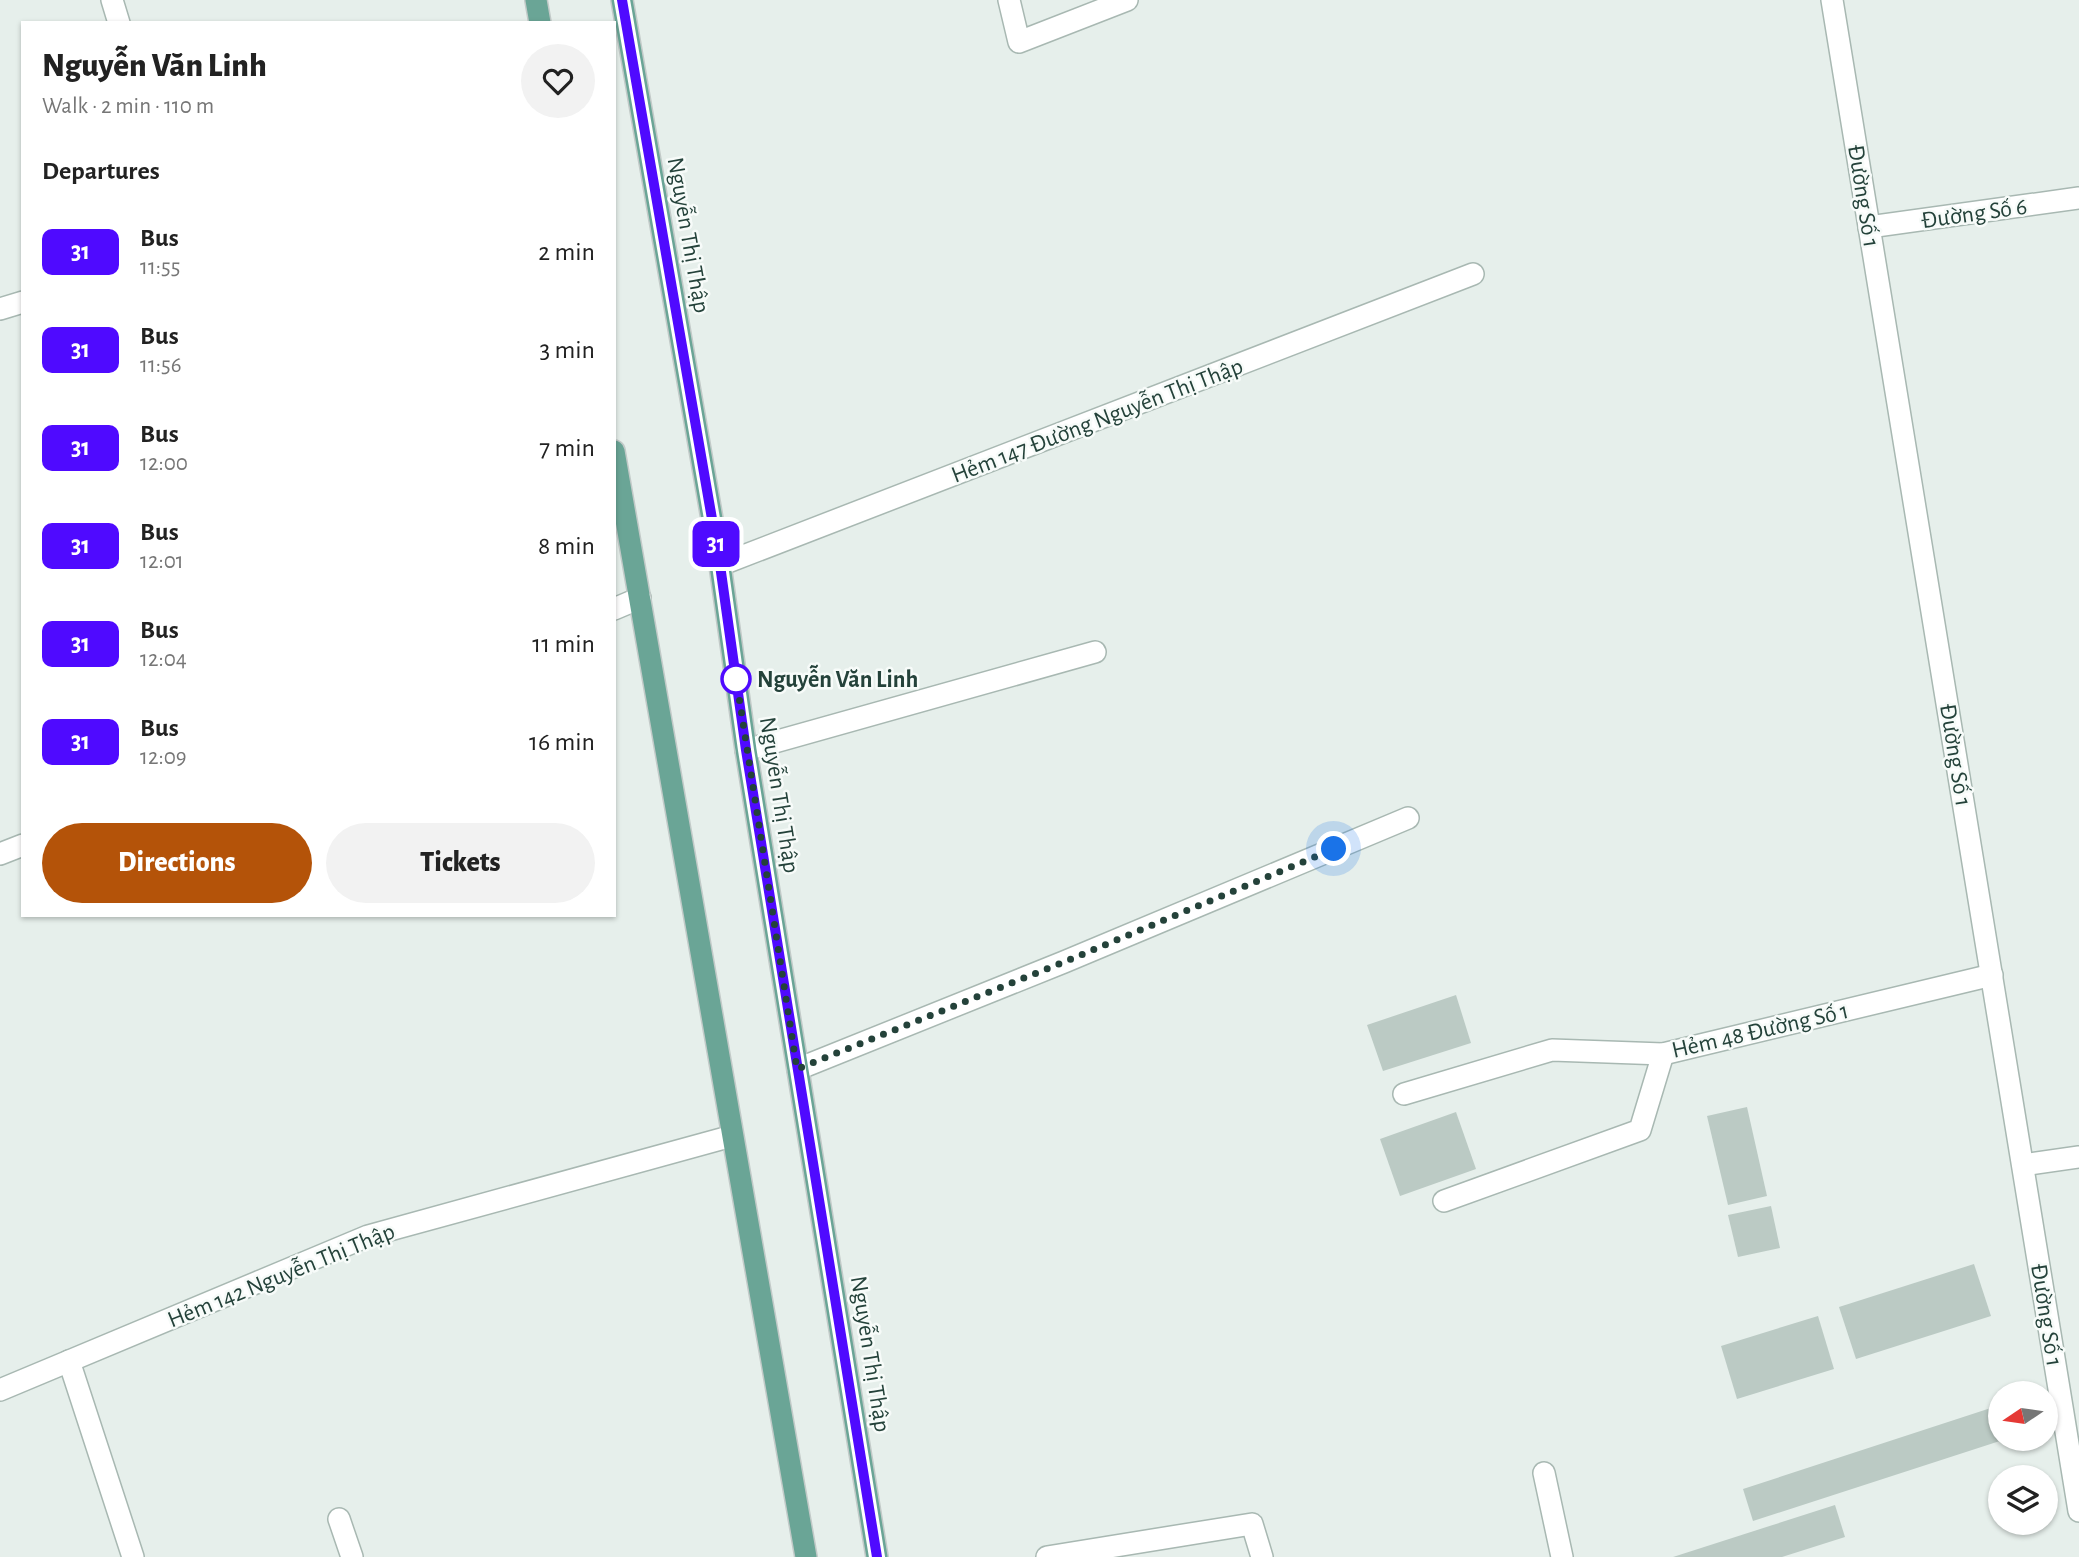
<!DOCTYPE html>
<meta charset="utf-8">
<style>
body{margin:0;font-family:"Alegreya Sans",sans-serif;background:#f2f2f2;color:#222;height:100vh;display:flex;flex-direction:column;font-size:26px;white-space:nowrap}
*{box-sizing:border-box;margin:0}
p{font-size:23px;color:#767676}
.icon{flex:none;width:38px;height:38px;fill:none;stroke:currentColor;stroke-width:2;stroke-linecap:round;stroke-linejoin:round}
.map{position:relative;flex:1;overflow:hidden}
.sheet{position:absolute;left:21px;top:21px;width:595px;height:896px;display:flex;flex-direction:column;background:#fff;border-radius:0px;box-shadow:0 2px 5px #0004}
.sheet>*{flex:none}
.badge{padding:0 14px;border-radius:10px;font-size:24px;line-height:46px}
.needle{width:46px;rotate:257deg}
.fabs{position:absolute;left:1988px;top:1381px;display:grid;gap:14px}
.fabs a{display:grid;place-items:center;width:70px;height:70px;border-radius:50%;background:#fff;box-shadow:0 2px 5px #0004;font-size:35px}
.you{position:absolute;width:35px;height:35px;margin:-18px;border:5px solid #fff;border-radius:50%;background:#1a73e8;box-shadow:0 0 0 10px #1a73e833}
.map>.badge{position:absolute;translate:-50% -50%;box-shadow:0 0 0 4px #fff}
h2{padding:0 21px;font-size:26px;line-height:63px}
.round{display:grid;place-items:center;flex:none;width:74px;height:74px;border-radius:37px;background:#f2f2f2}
.overview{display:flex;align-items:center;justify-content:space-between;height:119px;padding:0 21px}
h1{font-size:33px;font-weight:800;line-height:52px}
.primary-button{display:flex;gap:14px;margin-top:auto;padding:14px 21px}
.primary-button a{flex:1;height:80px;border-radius:42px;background:#b45309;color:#fff;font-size:28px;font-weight:800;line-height:80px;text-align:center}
.primary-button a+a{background:#f2f2f2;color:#222}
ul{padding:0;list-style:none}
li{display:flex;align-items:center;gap:21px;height:98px;padding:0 21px}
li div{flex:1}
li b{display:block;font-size:26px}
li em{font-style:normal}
li .badge{min-width:77px;font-weight:700;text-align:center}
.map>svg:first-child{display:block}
.building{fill:#bbcac4}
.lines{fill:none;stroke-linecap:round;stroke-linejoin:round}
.minor-casing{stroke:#a8b8b2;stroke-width:24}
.major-casing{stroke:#c2cac8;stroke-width:24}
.minor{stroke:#fff;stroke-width:21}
.major{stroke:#6aa596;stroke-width:21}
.line-casing{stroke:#fff;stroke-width:16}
.line{stroke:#4f0aff;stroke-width:10}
.walk{stroke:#24423a;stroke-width:7;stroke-dasharray:0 12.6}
.stop-dot{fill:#fff;stroke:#4f0aff;stroke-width:3.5}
.labels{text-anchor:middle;stroke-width:5;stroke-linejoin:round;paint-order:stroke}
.street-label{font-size:24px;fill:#24423a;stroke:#f7fbf9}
.stop-label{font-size:24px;font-weight:bold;fill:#24423a;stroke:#f7fbf9;text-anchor:start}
</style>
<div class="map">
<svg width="2079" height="1557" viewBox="0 0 2079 1557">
<rect width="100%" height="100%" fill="#e6efeb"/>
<!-- building -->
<g class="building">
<path d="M1456,995L1471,1043L1383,1071L1367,1025Z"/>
<path d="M1747,1107L1767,1196L1728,1205L1707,1116Z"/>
<path d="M1456,1112L1476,1169L1400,1196L1380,1139Z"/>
<path d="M1771,1206L1780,1248L1738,1257L1728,1215Z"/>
<path d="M1974,1264L1991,1316L1856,1359L1839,1307Z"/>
<path d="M1818,1316L1834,1369L1737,1399L1721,1346Z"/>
<path d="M2000,1405V1438L2006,1439L1753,1521L1743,1489Z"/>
<path d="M1835,1505L1845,1537L1782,1557H1673Z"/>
</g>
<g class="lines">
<!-- minor casing -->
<g class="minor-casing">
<g id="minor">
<path d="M112,0L119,23"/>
<path d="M1009,0L1019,42L1127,0"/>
<path d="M1832,0L2079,1511"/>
<path d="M1869,227L2079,198"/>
<path d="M0,309L23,302"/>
<path d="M720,565L1473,274"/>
<path d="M614,609L640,598"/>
<path d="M746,750L1095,652"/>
<path d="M0,854L23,845"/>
<path d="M798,1069L1064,962L1408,818"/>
<path d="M1404,1094L1552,1050L1663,1054L1992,975"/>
<path d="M2023,1165L2079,1157"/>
<path d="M1444,1201L1640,1130L1663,1054"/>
<path d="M69,1361L133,1557"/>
<path d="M0,1390L368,1236L732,1136"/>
<path d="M1544,1473L1562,1557"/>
<path d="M339,1519L352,1557"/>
<path d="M1047,1557L1252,1524L1262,1557"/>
</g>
</g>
<!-- major casing -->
<g class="major-casing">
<g id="major">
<path d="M536,0L540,23"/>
<path d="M622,0L720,565L746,750L877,1557"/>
<path d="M614,451L806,1557"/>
</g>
</g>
<!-- minor -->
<use href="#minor" class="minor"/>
<!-- major -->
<use href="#major" class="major"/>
</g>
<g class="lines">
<!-- line casing -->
<g class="line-casing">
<path id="line" d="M622,0L720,565L746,750L877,1557"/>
</g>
<!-- line -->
<use href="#line" class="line"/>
<!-- walk -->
<path class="walk" d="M736,679L735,671L797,1069L1064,962L1334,849"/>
</g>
<!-- markers -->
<circle class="stop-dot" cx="736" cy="679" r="14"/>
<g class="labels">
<!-- street labels -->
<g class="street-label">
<text transform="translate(1864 196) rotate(81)" y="8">Đường Số 1</text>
<text transform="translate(1974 213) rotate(-8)" y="8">Đường Số 6</text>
<text transform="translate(689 235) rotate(80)" y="8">Nguyễn Thị Thập</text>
<text transform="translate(1097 420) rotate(-21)" y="8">Hẻm 147 Đường Nguyễn Thị Thập</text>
<text transform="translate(1956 755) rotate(81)" y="8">Đường Số 1</text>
<text transform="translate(780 795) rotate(81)" y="8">Nguyễn Thị Thập</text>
<text transform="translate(1760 1030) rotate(-13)" y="8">Hẻm 48 Đường Số 1</text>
<text transform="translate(281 1275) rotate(-22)" y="8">Hẻm 142 Nguyễn Thị Thập</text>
<text transform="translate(2047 1315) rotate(81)" y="8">Đường Số 1</text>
<text transform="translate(871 1354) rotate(81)" y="8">Nguyễn Thị Thập</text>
</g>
<!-- stop labels -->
<g class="stop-label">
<text x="757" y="687">Nguyễn Văn Linh</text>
</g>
</g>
</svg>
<div class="fabs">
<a><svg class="needle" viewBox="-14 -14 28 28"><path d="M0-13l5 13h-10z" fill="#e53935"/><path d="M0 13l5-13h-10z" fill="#767676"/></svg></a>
<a><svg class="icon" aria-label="layers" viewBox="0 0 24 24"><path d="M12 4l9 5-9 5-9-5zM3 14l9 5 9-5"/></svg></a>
</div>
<div class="you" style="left:1334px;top:849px"></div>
<b class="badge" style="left:716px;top:544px;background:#4f0aff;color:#fff">31</b>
<section class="sheet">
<div class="overview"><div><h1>Nguyễn Văn Linh</h1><p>Walk · 2 min · 110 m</p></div><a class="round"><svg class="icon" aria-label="heart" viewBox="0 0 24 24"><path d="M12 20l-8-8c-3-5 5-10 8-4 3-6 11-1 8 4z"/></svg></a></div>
<h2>Departures</h2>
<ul>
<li><span class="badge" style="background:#4f0aff;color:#fff">31</span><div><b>Bus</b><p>11:55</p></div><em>2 min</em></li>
<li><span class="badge" style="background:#4f0aff;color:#fff">31</span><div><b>Bus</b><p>11:56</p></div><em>3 min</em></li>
<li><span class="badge" style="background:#4f0aff;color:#fff">31</span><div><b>Bus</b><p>12:00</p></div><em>7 min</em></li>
<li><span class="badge" style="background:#4f0aff;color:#fff">31</span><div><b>Bus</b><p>12:01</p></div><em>8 min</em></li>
<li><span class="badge" style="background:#4f0aff;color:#fff">31</span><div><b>Bus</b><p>12:04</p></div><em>11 min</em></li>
<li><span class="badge" style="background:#4f0aff;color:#fff">31</span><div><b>Bus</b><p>12:09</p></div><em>16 min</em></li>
</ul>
<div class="primary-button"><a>Directions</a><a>Tickets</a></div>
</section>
</div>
